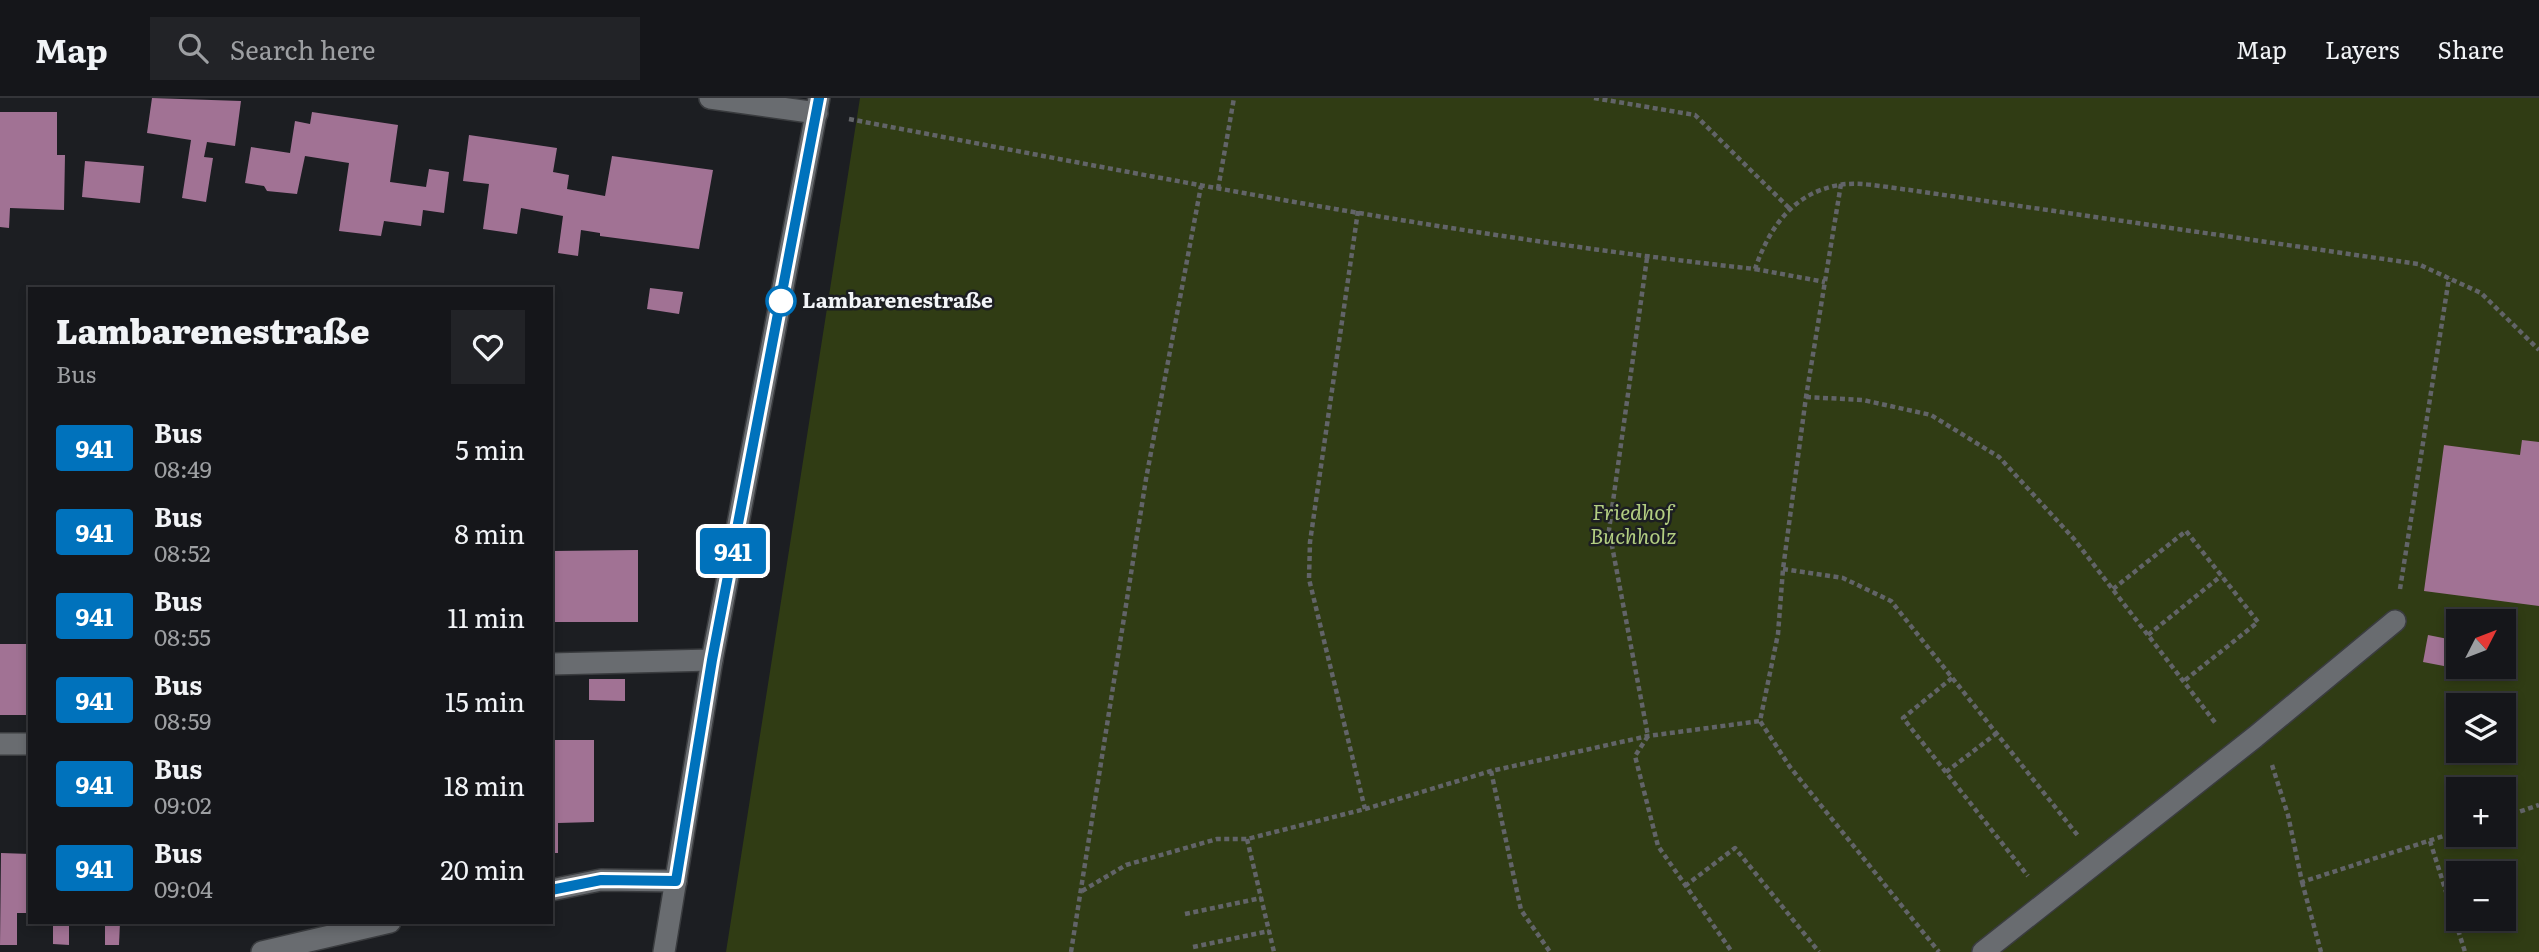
<!DOCTYPE html>
<meta charset="utf-8">
<style>
body{margin:0;font-family:Literata,serif;background:#222327;color:#f1f3f6;height:100vh;display:flex;flex-direction:column;font-size:26px;white-space:nowrap}
*{box-sizing:border-box;margin:0}
p{font-size:23px;color:#9d9fa2}
.icon{flex:none;width:38px;height:38px;fill:none;stroke:currentColor;stroke-width:2;stroke-linecap:round;stroke-linejoin:round}
.map{position:relative;flex:1;overflow:hidden}
.side{position:absolute;left:28px;top:189px;width:525px;height:637px;display:flex;flex-direction:column;background:#15161a;border-radius:0px;box-shadow:0 4px 10px #0003,0 0 0 2px #343539}
.side>*{flex:none}
.badge{padding:0 14px;border-radius:5px;font-size:24px;line-height:46px}
.needle{width:46px;rotate:48deg}
.fabs{position:absolute;left:2446px;top:511px;display:grid;gap:14px}
.fabs a{display:grid;place-items:center;width:70px;height:70px;border-radius:0px;background:#15161a;box-shadow:0 4px 10px #0003,0 0 0 2px #343539;font-size:35px}
.map>.badge{position:absolute;translate:-50% -50%;box-shadow:0 0 0 4px #fff}
.round{display:grid;place-items:center;flex:none;width:74px;height:74px;border-radius:0px;background:#222327}
.headline{display:flex;align-items:center;justify-content:space-between;height:119px;padding:0 28px}
h1{font-size:33px;font-weight:800;line-height:52px}
ul{padding:0;list-style:none}
li{display:flex;align-items:center;gap:21px;height:84px;padding:0 28px}
li div{flex:1}
li b{display:block;font-size:26px}
li em{font-style:normal}
li .badge{min-width:77px;font-weight:700;text-align:center}
header{display:flex;align-items:center;gap:42px;box-sizing:border-box;height:98px;padding:0 35px;background:#15161a;border-bottom:2px solid #343539}
header strong{font-size:33px}
nav{display:flex;gap:38px;margin-inline-start:auto;font-size:24px}
.search{width:490px;height:63px;background:#222327;display:flex;align-items:center;gap:18px;box-sizing:border-box;padding:0 24px;border-radius:0px;color:#9d9fa2;font-size:26px}
.map>svg:first-child{display:block}
.green{fill:#303c14;fill-rule:evenodd}
.building{fill:#a17294}
.lines{fill:none;stroke-linecap:round;stroke-linejoin:round}
.lane-casing{stroke:#3a3c3f;stroke-width:24}
.street-casing{stroke:#3a3c3f;stroke-width:24}
.path{stroke:#626468;stroke-width:4.5;stroke-dasharray:5 3.5;stroke-linecap:butt}
.lane{stroke:#696c70;stroke-width:21}
.street{stroke:#696c70;stroke-width:21}
.line-casing{stroke:#fff;stroke-width:16}
.line{stroke:#0072bc;stroke-width:10}
.stop-dot{fill:#fff;stroke:#0072bc;stroke-width:3.5}
.labels{text-anchor:middle;stroke-width:5;stroke-linejoin:round;paint-order:stroke}
.stop-label{font-size:21px;font-weight:bold;fill:#f3f5f8;stroke:#1c1e22;text-anchor:start}
.park-label{font-size:21px;font-style:italic;fill:#b3ce82;stroke:#1c1e22}
</style>
<header>
<strong>Map</strong>
<div class="search"><svg class="icon" aria-label="search" viewBox="0 0 24 24"><circle cx="10" cy="10" r="6"/><path d="M15 15l6 6"/></svg>Search here</div>
<nav><a>Map</a><a>Layers</a><a>Share</a></nav>
</header>
<div class="map">
<svg width="2539" height="854" viewBox="0 0 2539 854">
<rect width="100%" height="100%" fill="#1c1e22"/>
<!-- green -->
<path class="green" d="M860,0H2539V854H726ZM2459,523H2504V569H2459ZM2459,607H2504V653H2459ZM2459,691H2504V737H2459ZM2459,775H2504V821H2459Z"/>
<!-- building -->
<g class="building">
<path d="M152,0L241,3L235,48L207,44L204,59L213,60L206,104L182,100L191,42L147,35Z"/>
<path d="M0,14H57V57H65L64,112L10,110L9,130L0,129Z"/>
<path d="M312,14L398,27L390,84L426,89L429,71L449,74L444,115L423,112L421,128L384,123L381,138L339,133L349,65L305,58L297,96L267,93L264,88L245,85L251,49L290,55L295,23L310,26Z"/>
<path d="M469,37L557,50L553,74L569,77L567,91L605,98L612,58L713,72L699,151L600,138V135L581,132L578,158L558,155L563,118L521,110L517,136L483,131L489,86L463,83Z"/>
<path d="M85,63L144,68L140,105L82,99Z"/>
<path d="M650,190L683,194L679,216L647,211Z"/>
<path d="M2522,342L2539,344V508L2424,493L2444,347L2520,357Z"/>
<path d="M638,452V524H551V453Z"/>
<path d="M2428,537L2453,542L2449,569L2423,564Z"/>
<rect x="0" y="546" width="30" height="71"/>
<path d="M589,581H625V603L589,602Z"/>
<path d="M551,642H594V724L558,725V755H551Z"/>
<path d="M1,755L30,756V815H17V847H0Z"/>
<path d="M53,824H69V847L53,846Z"/>
<path d="M105,824H120L119,847H105Z"/>
</g>
<g class="lines">
<!-- lane casing -->
<g class="lane-casing">
<path id="lane" d="M1983,854L2255,639L2395,523"/>
</g>
<!-- street casing -->
<g class="street-casing">
<g id="street">
<path d="M710,0L817,15"/>
<path d="M551,566L712,562"/>
<path d="M0,646H30"/>
<path d="M551,792L601,782L676,783"/>
<path d="M262,854L390,824"/>
<path d="M664,854L712,562L819,0"/>
</g>
</g>
<!-- path -->
<g class="path">
<path d="M1594,0L1695,17L1790,111"/>
<path d="M849,21C1149,78 1451,138 1755,171C1769,130 1793,95 1839,87C1860,83 1889,90 1910,92L2418,166L2481,195L2539,252"/>
<path d="M1841,86L1806,299L1783,471L1778,536L1760,623L1790,669L1939,854"/>
<path d="M1218,91L1234,0"/>
<path d="M1358,113L1310,444L1309,481L1365,711"/>
<path d="M1647,160L1609,432L1648,638L1635,658L1658,748L1732,854"/>
<path d="M1755,171L1825,184"/>
<path d="M1806,299L1863,302L1931,317L1999,359L2074,441L2217,627"/>
<path d="M1783,471L1843,480L1891,503L2079,739"/>
<path d="M2113,491L2186,433L2258,524L2184,583"/>
<path d="M2400,491L2449,180"/>
<path d="M2148,537L2221,478"/>
<path d="M1952,580L1903,620L2028,778"/>
<path d="M2272,667L2288,717L2302,784L2459,733"/>
<path d="M1491,673L1521,812L1550,854"/>
<path d="M1946,674L1997,635"/>
<path d="M2504,719L2539,707"/>
<path d="M1247,741L1274,854"/>
<path d="M2430,743L2465,854"/>
<path d="M2302,784L2321,854"/>
<path d="M1685,788L1735,750L1819,854"/>
<path d="M1082,793L1126,767L1217,741H1247L1365,711L1491,673L1648,638L1760,623"/>
<path d="M1185,816L1261,800"/>
<path d="M1193,849L1269,833"/>
<path d="M1071,854L1146,381L1201,88"/>
</g>
<!-- lane -->
<use href="#lane" class="lane"/>
<!-- street -->
<use href="#street" class="street"/>
</g>
<g class="lines">
<!-- line casing -->
<g class="line-casing">
<path id="line" d="M551,792L601,782L676,783L712,562L819,0"/>
</g>
<!-- line -->
<use href="#line" class="line"/>
</g>
<!-- markers -->
<circle class="stop-dot" cx="781" cy="203" r="14"/>
<g class="labels">
<!-- stop labels -->
<g class="stop-label">
<text x="802" y="210">Lambarenestraße</text>
</g>
<!-- park labels -->
<g class="park-label">
<text x="1633" y="422">Friedhof<tspan x="1633" dy="24">Buchholz</tspan></text>
</g>
</g>
</svg>
<div class="fabs">
<a><svg class="needle" viewBox="-14 -14 28 28"><path d="M0-13l5 13h-10z" fill="#e53935"/><path d="M0 13l5-13h-10z" fill="#9d9fa2"/></svg></a>
<a><svg class="icon" aria-label="layers" viewBox="0 0 24 24"><path d="M12 4l9 5-9 5-9-5zM3 14l9 5 9-5"/></svg></a>
<a>+</a>
<a>−</a>
</div>
<b class="badge" style="left:733px;top:453px;background:#0072bc;color:#fff">941</b>
<section class="side">
<div class="headline"><div><h1>Lambarenestraße</h1><p>Bus</p></div><a class="round"><svg class="icon" aria-label="heart" viewBox="0 0 24 24"><path d="M12 20l-8-8c-3-5 5-10 8-4 3-6 11-1 8 4z"/></svg></a></div>
<ul>
<li><span class="badge" style="background:#0072bc;color:#fff">941</span><div><b>Bus</b><p>08:49</p></div><em>5 min</em></li>
<li><span class="badge" style="background:#0072bc;color:#fff">941</span><div><b>Bus</b><p>08:52</p></div><em>8 min</em></li>
<li><span class="badge" style="background:#0072bc;color:#fff">941</span><div><b>Bus</b><p>08:55</p></div><em>11 min</em></li>
<li><span class="badge" style="background:#0072bc;color:#fff">941</span><div><b>Bus</b><p>08:59</p></div><em>15 min</em></li>
<li><span class="badge" style="background:#0072bc;color:#fff">941</span><div><b>Bus</b><p>09:02</p></div><em>18 min</em></li>
<li><span class="badge" style="background:#0072bc;color:#fff">941</span><div><b>Bus</b><p>09:04</p></div><em>20 min</em></li>
</ul>
</section>
</div>
